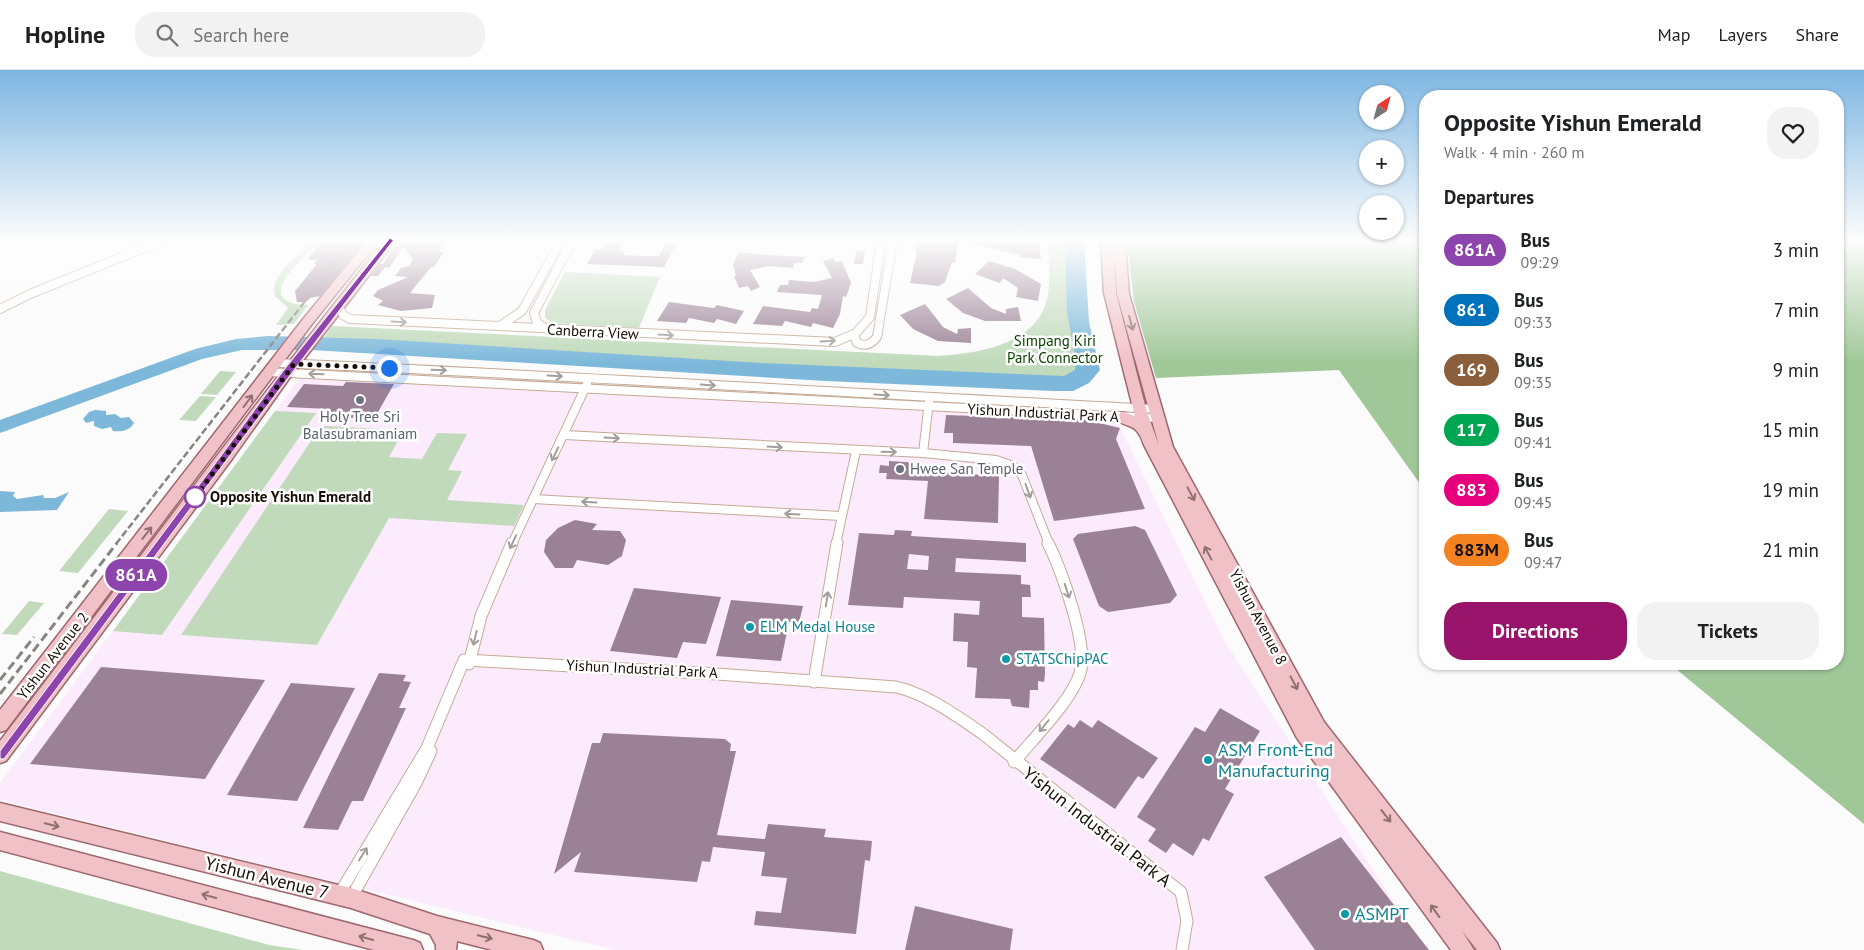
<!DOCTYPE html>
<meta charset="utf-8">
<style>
body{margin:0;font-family:"PT Sans",sans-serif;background:#f2f2f2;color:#202124;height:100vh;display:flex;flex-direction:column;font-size:19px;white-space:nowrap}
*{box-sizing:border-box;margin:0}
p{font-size:16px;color:#757577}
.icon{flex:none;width:28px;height:28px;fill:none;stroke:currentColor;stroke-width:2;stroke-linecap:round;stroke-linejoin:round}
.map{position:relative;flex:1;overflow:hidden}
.sheet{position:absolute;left:1419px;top:20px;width:425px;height:580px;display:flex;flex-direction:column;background:#fff;border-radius:20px;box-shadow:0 1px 4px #0004}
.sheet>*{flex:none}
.badge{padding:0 10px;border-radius:16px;font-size:18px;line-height:32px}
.needle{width:32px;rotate:36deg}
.buttons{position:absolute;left:1359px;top:15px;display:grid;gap:10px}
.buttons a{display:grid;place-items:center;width:45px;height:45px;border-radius:50%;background:#fff;box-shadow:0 1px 4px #0004;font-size:25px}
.you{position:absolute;width:25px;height:25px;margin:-12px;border:4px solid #fff;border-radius:50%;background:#1a73e8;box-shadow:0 0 0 8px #1a73e833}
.map>.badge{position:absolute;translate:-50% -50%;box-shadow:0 0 0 2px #fff}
h2{padding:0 25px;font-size:19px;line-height:45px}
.round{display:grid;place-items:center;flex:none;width:52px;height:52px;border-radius:20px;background:#f2f2f2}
.headline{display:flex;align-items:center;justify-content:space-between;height:85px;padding:0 25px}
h1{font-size:24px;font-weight:700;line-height:38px}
.cta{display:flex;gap:10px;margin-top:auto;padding:10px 25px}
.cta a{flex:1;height:58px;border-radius:20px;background:#98146a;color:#fff;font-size:20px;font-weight:700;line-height:58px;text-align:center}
.cta a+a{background:#f2f2f2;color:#202124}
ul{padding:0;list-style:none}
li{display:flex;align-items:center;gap:15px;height:60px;padding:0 25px}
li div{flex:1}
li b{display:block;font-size:19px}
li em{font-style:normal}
li .badge{min-width:55px;font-weight:700;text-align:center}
header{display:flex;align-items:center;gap:30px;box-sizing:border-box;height:70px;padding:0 25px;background:#fff;border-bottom:1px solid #e0e0e0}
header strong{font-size:24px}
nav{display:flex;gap:28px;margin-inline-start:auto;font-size:18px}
.search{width:350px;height:45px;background:#f2f2f2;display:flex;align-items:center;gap:12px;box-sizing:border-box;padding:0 18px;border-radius:20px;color:#757577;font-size:19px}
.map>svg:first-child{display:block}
.industrial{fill:#fcebfd}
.green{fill:#c0dabb}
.forest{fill:#a0c798}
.water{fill:#7db8da}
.building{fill:#9b8195;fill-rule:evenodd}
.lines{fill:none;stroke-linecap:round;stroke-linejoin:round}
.minor-far1-casing{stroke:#c4aa94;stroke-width:10}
.minor-casing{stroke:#c4aa94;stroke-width:13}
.primary-casing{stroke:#9e676d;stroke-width:3}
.minor-far1{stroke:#fff;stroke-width:8}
.minor{stroke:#fff;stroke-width:11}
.primary{fill:#f1c1c8;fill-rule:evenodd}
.rail-far1{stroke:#888480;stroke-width:2.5;stroke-dasharray:7 3;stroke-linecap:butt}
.rail{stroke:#888480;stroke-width:3;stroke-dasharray:9 4.5;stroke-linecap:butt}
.oneway{stroke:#a29e9b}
.oneway2{stroke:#8e7071}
.line{fill:#8e44ad;stroke:#fff}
.walk{stroke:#160d06;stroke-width:5;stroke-dasharray:0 9}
.worship-dot{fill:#6b7280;stroke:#fff;stroke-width:2}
.stop-dot{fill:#fff;stroke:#8e44ad;stroke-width:2.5}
.culture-dot{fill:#0f9aa8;stroke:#fff;stroke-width:2}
.labels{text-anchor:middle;stroke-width:5;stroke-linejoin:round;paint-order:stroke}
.street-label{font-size:15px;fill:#160d06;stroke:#fff}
.park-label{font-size:15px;fill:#0d4100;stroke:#fff}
.worship-label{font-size:15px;fill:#5b616d;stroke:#fff}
.stop-label{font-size:15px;font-weight:bold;fill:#160d06;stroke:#fff;text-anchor:start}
.culture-label{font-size:15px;fill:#0d838f;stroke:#fff;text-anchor:start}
.near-culture-label{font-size:18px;fill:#0d838f;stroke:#fff;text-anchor:start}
.near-street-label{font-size:18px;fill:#160d06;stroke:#fff}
</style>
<header>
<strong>Hopline</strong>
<div class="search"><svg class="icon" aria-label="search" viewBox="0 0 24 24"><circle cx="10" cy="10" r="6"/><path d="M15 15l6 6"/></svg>Search here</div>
<nav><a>Map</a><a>Layers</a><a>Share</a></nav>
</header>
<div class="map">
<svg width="1864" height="880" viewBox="0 0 1864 880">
<rect width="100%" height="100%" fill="#fbfbfb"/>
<!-- industrial -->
<path class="industrial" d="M310,294L1108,333L1224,570L1425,880H615L0,730V713Z"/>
<!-- green -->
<g class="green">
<path d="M313,171H320C304,187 248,234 308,235L294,254L276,255L288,238L275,226C269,205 300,184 313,171Z"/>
<path d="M1048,171H1081L1090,297L1069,314L319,275L332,256L938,286C976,284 1033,275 1046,233C1052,214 1048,190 1048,171Z"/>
<path d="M565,202L660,207L639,258L552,253L545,248V240Z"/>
<path d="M220,301L236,302L217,325L201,324Z"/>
<path d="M200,326L216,327L196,351L179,350Z"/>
<path d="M275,341L316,343L162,565L113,561Z"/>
<path d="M326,356L404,360L389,387L422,389L437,363L467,364L448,400L462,401L447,430L524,435L514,456L389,448L317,575L181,565L319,359Z"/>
<path d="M109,439L128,441L78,503L59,501Z"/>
<path d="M29,531L44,533L17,565L2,564Z"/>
<path d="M0,801L269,875L303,880H0Z"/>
</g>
<!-- forest -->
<g class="forest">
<path d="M1127,171H1425V421L1339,300L1156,308L1134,232Z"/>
<path d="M1838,171H1864V754L1670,594H1838Z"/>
</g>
<!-- water -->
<g class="water">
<path d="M1065,171H1084L1089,252L1100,300L1089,313L1073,321H1053L826,311L312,280H242L202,289L0,363V350L195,279L236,269L268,266L376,269L761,293L1064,306L1075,300L1076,292L1067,242Z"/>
<path d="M95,340L106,341V345L115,344L121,348L129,347L134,353C129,361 122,362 113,361L111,357L102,359L94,356V351L86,353L83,349L89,342Z"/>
<path d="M0,421L15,422L13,426L17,429L43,425L44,428H55L69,422L57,440L0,442Z"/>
</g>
<!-- building -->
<g class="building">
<path d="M322,171H365L320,226L310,228L306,232H297L295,221L317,194H314L317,190L308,189Z"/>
<path d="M398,171H446L438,182H444L434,197H431L410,223L435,225L432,238L401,241L378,235L383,231L373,226L378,220L408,207L395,206L401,198L409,196L413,189L403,177L389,198L385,197L378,206H371L380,194H383Z"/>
<path d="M605,171H624L618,181L625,182L623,185L644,186H659L667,171L677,172L664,197L587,194L595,179L601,180Z"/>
<path d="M918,171H958L955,193L952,192L945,212L939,216L910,213L917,182L913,176H918Z"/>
<path d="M968,171H1006L1025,175L1039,173L1041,189L1020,187V185L967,173Z"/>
<path d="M865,180L863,194H854L856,182Z"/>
<path d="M739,182L769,185L805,187L802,193H794L793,198L769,196L750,200L760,217L751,221L748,216L739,218L734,206H736L733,195Z"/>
<path d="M833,188L835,192L842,191L851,213L846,227L843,226L840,244L833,258L813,253L811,257L785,251L782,256L753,254L763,236L810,242L812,238L818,239L822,225L777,222L780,215H788L789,210L814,212L832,208L823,191Z"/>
<path d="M989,191L1015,199L1041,214L1038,231L1016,227L1018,218L1003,208L1000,213L975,204Z"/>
<path d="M968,218L991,238L1006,244V239L1018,237L1021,251H985L963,243L946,229Z"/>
<path d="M669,232L714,238L717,235L744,241L736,254L717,249L714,253L689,248L686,253L657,251Z"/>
<path d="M925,234L943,257L957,264L958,259L971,258V273L938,271L913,259L900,245Z"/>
<path d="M346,312L394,314L374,349L325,346L329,339L287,337L304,314L343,316Z"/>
<path d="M946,345L1087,350L1120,358L1116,369L1145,439L1054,451L1031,376L953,373V363H944Z"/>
<path d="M889,391L921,393L920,401L999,406L998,453L924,449L928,411L886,409L887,403H879L880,395L889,396Z"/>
<path d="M575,450L597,454L592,460L620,461L626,470L622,486L608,495L577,490L573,498H555L544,482L546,470L558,458Z"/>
<path d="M1135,456L1145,460L1177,525L1170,533L1108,542L1099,536L1073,469L1078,464Z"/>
<path d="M895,460L912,461L911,466L1026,473V492L956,488L955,502L1021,505V514L1030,515L1031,527H1022V547L1044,548L1045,604L1044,612L1038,611V620H1030L1029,638L1012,636L1010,629L975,628L977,598L967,597L968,572L953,571L954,543L979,545L980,531L904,527L903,538L848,535L859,463L894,465ZM909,484L929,486L928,500L907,499Z"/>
<path d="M634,518L721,527L706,574L683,572L677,588L610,581Z"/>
<path d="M731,530L803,536L799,553L789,552L781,591L716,586Z"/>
<path d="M101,597L216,606L265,610L205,709L30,694Z"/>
<path d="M379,603L406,605L403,611L411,612L399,638H406L363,731H352L338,760L303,758Z"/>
<path d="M291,613L355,618L297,731L227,725Z"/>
<path d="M1220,638L1260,661L1225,719L1234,724L1209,771L1203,768L1193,786L1173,773L1166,783L1148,771L1156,759L1137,747L1195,657L1205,662Z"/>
<path d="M1080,650L1092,658L1098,650L1158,688L1143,709L1138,706L1115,739L1040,689L1068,654L1074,658Z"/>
<path d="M603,663L725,669L731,674L730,681H736L717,765L765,769L768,754L826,759L824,767L872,771L870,791L865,790L856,864L754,855L756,841L781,843L787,808L761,806L765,782L713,777L710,792L702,791L697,812L574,802L581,782L554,804L592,673H600Z"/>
<path d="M1341,767L1429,880H1315L1264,807Z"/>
<path d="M915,836L1013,859L1010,880H905Z"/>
</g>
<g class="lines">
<!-- minor-far1 casing -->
<g class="minor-far1-casing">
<g id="minor-far1">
<path d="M339,236L343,245L350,249L835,272L856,263L870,247L881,171"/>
<path d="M0,239L30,224L161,171"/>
<path d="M500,256L522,241L561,171"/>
<path d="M547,259L537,253L534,243L572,171"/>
<path d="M854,265L857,273C866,277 872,274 877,267L893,171"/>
<path d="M276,293C569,305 862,324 1155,339"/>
<path d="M269,302L1157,348"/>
<path d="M564,365L923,383L996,390L1013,396L1022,405L1049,474"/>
<path d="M923,383L929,331"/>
<path d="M533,429L841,446"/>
<path d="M512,474L587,314"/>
<path d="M836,474L856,381"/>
</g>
</g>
<!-- minor casing -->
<g class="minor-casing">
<g id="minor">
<path d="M469,594L481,546L512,473"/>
<path d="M814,612L837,473"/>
<path d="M1014,692C1033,669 1072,630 1080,603C1089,576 1061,499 1048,473"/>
<path d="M338,826L427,678L464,590L717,604L896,617C927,624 957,646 983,664L1181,822L1187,851L1182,880"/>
<path d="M351,828L416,713L431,681"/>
</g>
</g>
<!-- primary casing -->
<g class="primary-casing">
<g id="primary">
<path d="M367,171H375L377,173L312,254L6,660L0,662V640L304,248Z"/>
<path d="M384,171L395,172L291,306L232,389L6,691L0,693V671C128,504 253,335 384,171Z"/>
<path d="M1101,171H1113L1116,223L1146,339L1159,376L1117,224L1113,171H1125L1129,224L1173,377L1324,652L1497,873L1500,880H1477L1462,861L1474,880H1451L1297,668L1144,375C1135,348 1125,361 1115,347L1122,342L1135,346L1104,223Z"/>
<path d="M0,733L351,818L437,846L533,870L540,873L543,880H492L457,871L456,880H436V875L430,864L351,838L0,751Z"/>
<path d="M0,762L413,870L420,873L423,880H374L0,780Z"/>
</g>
</g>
<!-- minor-far1 -->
<use href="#minor-far1" class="minor-far1"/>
<!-- minor -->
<use href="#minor" class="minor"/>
<!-- primary -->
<use href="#primary" class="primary"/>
<!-- rail-far1 -->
<path class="rail-far1" d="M116,474L352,171"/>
<!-- rail -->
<g class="rail">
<path d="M0,610L34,567"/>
<path d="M0,624L117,473"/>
</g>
</g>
<!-- one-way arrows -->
<defs><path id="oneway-shaft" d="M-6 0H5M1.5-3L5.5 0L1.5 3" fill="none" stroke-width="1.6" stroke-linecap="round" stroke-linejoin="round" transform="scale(1.25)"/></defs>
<g class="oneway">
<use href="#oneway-shaft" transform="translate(399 252) rotate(3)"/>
<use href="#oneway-shaft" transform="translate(666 265) rotate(3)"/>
<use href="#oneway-shaft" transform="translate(828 271) rotate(-3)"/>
<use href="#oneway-shaft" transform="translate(439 300) rotate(2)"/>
<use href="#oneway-shaft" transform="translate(316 304) rotate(-178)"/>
<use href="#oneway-shaft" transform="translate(555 306) rotate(3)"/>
<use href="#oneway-shaft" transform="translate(708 315) rotate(4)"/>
<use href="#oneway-shaft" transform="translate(882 325) rotate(3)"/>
<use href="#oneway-shaft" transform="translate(612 368) rotate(3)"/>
<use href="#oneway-shaft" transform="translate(775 377) rotate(3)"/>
<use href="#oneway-shaft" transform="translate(889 382) rotate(1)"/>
<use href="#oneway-shaft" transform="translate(555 384) rotate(116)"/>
<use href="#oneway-shaft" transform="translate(1028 421) rotate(70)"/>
<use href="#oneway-shaft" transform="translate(589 432) rotate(-177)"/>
<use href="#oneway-shaft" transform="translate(792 444) rotate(-177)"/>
<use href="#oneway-shaft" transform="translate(513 472) rotate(115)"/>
<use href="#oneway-shaft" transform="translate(1067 521) rotate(72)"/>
<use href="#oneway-shaft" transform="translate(827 529) rotate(-81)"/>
<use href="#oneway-shaft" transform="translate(475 568) rotate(103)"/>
<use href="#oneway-shaft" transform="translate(1044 656) rotate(129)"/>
<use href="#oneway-shaft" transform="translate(363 784) rotate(-58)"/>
</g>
<g class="oneway2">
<use href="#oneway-shaft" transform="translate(1131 253) rotate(75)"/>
<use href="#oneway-shaft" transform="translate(248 331) rotate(-53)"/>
<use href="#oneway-shaft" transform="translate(1191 424) rotate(62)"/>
<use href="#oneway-shaft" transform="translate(147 463) rotate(-52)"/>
<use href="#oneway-shaft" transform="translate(1208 483) rotate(-118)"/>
<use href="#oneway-shaft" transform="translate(1294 613) rotate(62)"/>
<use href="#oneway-shaft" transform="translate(1386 746) rotate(52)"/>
<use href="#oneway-shaft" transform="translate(52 755) rotate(14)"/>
<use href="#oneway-shaft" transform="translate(209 826) rotate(-165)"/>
<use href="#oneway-shaft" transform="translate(1435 841) rotate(-126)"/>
<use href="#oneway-shaft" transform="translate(485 867) rotate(14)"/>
<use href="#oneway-shaft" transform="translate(366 868) rotate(-165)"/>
</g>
<!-- sky -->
<linearGradient id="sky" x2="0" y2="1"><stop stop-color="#7db6e2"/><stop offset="0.58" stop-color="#fdfdfd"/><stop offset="1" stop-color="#fdfdfd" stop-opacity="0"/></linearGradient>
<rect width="1864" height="294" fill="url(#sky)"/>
<!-- line -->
<path class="line" d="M390,168L394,171L392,172C260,342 133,517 4,689H0V681L223,383L283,301Z"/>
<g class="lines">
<!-- walk -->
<path class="walk" d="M195,427L193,430L294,294L389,298"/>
</g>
<!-- markers -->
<g class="worship-dot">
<circle cx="360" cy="330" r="5"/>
<circle cx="900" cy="399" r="5"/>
</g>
<circle class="stop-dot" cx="195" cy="427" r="10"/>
<g class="culture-dot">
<circle cx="750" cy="557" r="5"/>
<circle cx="1006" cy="589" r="5"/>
<circle cx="1208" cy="690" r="5"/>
<circle cx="1345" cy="844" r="5"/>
</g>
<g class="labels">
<!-- street labels -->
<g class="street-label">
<text transform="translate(593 262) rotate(3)" y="5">Canberra View</text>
<text transform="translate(1043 343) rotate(3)" y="5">Yishun Industrial Park A</text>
<text transform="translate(1258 547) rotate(62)" y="5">Yishun Avenue 8</text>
<text transform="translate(53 586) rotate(-52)" y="5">Yishun Avenue 2</text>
<text transform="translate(642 599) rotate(3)" y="5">Yishun Industrial Park A</text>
</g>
<!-- park labels -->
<g class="park-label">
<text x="1055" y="276">Simpang Kiri<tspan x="1055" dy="17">Park Connector</tspan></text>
</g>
<!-- worship labels -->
<g class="worship-label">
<text x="360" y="352">Holy Tree Sri<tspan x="360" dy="17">Balasubramaniam</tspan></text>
<text x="910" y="404" text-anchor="start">Hwee San Temple</text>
</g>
<!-- stop labels -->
<g class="stop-label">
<text x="210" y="432">Opposite Yishun Emerald</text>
</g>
<!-- culture labels -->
<g class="culture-label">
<text x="760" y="562">ELM Medal House</text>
<text x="1016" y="594">STATSChipPAC</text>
</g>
<!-- near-culture labels -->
<g class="near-culture-label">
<text x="1218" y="686">ASM Front-End<tspan x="1218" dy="21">Manufacturing</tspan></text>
<text x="1355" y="850">ASMPT</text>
</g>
<!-- near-street labels -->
<g class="near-street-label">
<text transform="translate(1097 757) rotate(38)" y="6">Yishun Industrial Park A</text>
<text transform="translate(267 808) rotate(14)" y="6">Yishun Avenue 7</text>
</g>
</g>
</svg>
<div class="buttons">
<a><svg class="needle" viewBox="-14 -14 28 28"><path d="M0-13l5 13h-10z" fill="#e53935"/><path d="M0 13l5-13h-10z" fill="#757577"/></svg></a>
<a>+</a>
<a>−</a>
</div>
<div class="you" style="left:389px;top:298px"></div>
<b class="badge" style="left:136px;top:505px;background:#8e44ad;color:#fff">861A</b>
<section class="sheet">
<div class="headline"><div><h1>Opposite Yishun Emerald</h1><p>Walk · 4 min · 260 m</p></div><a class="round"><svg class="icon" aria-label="heart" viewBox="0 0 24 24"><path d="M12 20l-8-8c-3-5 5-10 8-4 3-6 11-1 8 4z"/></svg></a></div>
<h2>Departures</h2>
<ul>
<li><span class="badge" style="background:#8e44ad;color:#fff">861A</span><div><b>Bus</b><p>09:29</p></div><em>3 min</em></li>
<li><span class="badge" style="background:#0072bc;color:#fff">861</span><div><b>Bus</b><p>09:33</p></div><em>7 min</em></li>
<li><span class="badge" style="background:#8b5e3c;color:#fff">169</span><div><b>Bus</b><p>09:35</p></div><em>9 min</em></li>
<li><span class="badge" style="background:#00a651;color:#fff">117</span><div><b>Bus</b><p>09:41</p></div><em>15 min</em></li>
<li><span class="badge" style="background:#e6007e;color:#fff">883</span><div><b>Bus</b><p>09:45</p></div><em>19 min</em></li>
<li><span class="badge" style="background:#f58220;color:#111">883M</span><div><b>Bus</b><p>09:47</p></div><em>21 min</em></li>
</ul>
<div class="cta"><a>Directions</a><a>Tickets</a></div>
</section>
</div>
